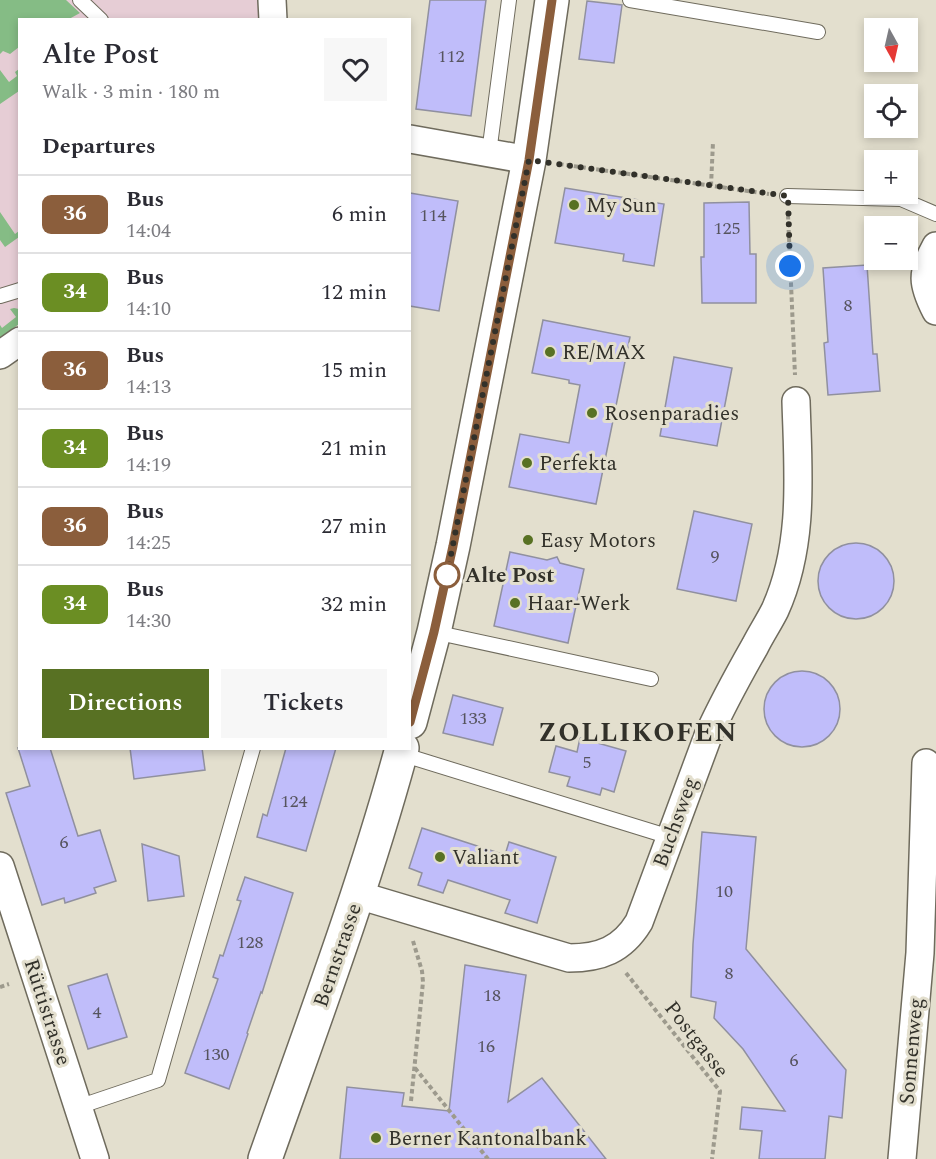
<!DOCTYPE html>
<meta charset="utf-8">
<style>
body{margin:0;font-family:Spectral,serif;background:#f7f7f7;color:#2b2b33;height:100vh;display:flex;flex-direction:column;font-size:22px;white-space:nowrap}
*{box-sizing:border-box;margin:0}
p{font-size:20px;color:#7c7c81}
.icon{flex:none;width:33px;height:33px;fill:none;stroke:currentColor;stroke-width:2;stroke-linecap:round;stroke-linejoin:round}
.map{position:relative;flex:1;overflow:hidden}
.side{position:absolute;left:18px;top:18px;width:393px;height:732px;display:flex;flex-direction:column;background:#fff;border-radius:0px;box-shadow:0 3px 9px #0003}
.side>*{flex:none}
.badge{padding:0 12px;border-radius:9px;font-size:21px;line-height:39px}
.needle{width:39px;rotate:172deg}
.buttons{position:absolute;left:864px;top:18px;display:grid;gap:12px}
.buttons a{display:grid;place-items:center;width:54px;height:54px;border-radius:0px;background:#fff;box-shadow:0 3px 9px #0003;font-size:30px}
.you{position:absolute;width:30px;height:30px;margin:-15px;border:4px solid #fff;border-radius:50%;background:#1a73e8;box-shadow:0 0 0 9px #1a73e833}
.map>.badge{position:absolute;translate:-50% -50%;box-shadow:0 0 0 3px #fff}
h2{padding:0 24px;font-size:22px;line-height:54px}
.round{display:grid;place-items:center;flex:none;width:63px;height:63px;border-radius:0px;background:#f7f7f7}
.summary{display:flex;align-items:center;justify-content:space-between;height:102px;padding:0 24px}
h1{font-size:28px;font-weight:600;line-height:45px}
.primary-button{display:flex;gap:12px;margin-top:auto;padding:12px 24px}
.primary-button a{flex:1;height:69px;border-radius:0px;background:#587123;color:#fff;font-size:24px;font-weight:600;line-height:69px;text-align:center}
.primary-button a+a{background:#f7f7f7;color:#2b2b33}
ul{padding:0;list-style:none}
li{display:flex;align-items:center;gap:18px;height:78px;padding:0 24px;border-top:2px solid #e1e1e2}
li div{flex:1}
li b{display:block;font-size:22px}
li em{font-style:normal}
li .badge{min-width:66px;font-weight:700;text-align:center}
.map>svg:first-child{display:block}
.commercial{fill:#e6cdd5}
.green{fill:#85bc85}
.building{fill:#c0bdfa;stroke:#90909f;stroke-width:1.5}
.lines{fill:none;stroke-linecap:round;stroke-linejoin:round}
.service-casing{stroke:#6f6b5d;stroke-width:16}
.minor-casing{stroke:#6f6b5d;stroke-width:30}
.primary-casing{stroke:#6f6b5d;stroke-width:36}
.path{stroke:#9d9a8d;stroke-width:4;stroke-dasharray:4.5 3;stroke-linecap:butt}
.service{stroke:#fff;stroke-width:14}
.minor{stroke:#fff;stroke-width:27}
.primary{stroke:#fff;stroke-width:33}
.line-casing{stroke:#fff;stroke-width:14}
.line{stroke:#8b5e3c;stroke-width:9}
.walk{stroke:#32312a;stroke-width:6;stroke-dasharray:0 10.8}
.poi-dot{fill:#587123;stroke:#e3dfce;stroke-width:2}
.stop-dot{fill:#fff;stroke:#8b5e3c;stroke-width:3}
.labels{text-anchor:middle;stroke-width:6;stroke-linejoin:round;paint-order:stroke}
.number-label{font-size:18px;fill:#56545e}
.poi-label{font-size:21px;fill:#32312a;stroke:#e3dfce;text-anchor:start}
.stop-label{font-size:21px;font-weight:bold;fill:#32312a;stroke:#e3dfce;text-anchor:start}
.street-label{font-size:21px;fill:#32312a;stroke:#e3dfce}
.district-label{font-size:27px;font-weight:bold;letter-spacing:1.5px;fill:#32312a;stroke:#e3dfce}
</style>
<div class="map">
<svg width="936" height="1159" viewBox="0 0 936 1159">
<rect width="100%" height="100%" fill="#e3dfce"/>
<!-- commercial -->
<path class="commercial" d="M29,0H258L259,19L20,20L19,324L0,338V21Z"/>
<!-- green -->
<g class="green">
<path d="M0,0H66L80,13L69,19H50L49,18L47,20H20L19,47L10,54L3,51L0,54Z"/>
<path d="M19,69V91L0,104V70L9,82L17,76L15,72Z"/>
<path d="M0,212L15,234L19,231V237L5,247L0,240Z"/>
<path d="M14,308L19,309V324L0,338V325L2,328L16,317L10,309Z"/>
</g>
<!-- building -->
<g class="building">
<path d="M430,0H486L471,116L416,109Z"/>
<path d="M587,1L622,5L614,63L579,59Z"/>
<path d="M565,188L664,204L654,266L623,261L624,254L555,243Z"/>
<path d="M410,193L458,201L439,311L410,306Z"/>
<path d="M749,202L750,254H756V303H702L701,257H704V203Z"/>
<path d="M867,265L873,354H877L880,391L828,395L824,343L828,342L823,268Z"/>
<path d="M543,320L630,337L596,504L509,487L520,434L569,443L580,385L569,383V380L532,373Z"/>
<path d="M674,357L732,368L717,446L660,436Z"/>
<path d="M694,511L752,524L736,601L677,589Z"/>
<circle cx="856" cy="581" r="38"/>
<path d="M510,552L547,560L557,557L560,563L584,569L568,643L494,626Z"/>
<circle cx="802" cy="709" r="38"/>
<path d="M453,695L503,708L493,745L443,733Z"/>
<path d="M580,738L626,751L614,792L602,788L600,795L567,786L570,777L549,772L556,746L577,752Z"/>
<path d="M18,748H50L78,836L100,830L116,881L94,888L96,893L65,903L64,898L42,905L6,793L30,786Z"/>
<path d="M130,748H202L205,770L134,779Z"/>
<path d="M286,748H336L306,851L257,837L263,814L267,816Z"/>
<path d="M422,828L505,855L509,842L556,857L537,923L505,913L510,900L448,880L443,893L418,885L422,873L409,868Z"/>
<path d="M702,832L756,837L746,949L846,1070L842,1118L829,1116L825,1159H759L762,1131L740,1129L742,1107L785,1111L743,1049L714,1018L716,1002L691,997L693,944Z"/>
<path d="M142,844L179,856L184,896L148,901Z"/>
<path d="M245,877L293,893L262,993L261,992L247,1033L248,1034L229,1089L185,1073L218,979L213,977L220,955L223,956L241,901L237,900Z"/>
<path d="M465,965L526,975L508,1102L542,1078L606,1159H340L347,1087L404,1093L402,1106L449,1111Z"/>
<path d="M107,974L127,1037L88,1049L68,986Z"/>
</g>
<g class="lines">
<!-- service casing -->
<g class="service-casing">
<g id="service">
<path d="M80,0L101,20"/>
<path d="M630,0L818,32"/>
<path d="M489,153L509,0"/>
<path d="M787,196L901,199L936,214"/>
<path d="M0,296L20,290"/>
<path d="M434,632L651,679"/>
<path d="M401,754L670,837"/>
<path d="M78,1107L158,1080L253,748"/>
</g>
</g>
<!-- minor casing -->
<g class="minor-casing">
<g id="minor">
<path d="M272,0L273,20"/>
<path d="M410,139L529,160"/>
<path d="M936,246C921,273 922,284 936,311"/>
<path d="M0,355L20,341"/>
<path d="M0,866L95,1159"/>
<path d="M358,895L569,958C600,958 622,950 639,922L708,736C722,705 738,676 755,646C761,634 769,622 775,610C805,544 798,471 796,401"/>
<path d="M902,1159L920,953L926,763"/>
</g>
</g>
<!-- primary casing -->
<g class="primary-casing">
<g id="primary">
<path d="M410,722L434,632L453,546L529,160L552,0"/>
<path d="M265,1159C313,1023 364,888 402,748"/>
</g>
</g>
<!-- path -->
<g class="path">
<path d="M559,164L769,194"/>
<path d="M711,186L713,142"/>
<path d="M788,215L795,375"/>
<path d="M626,973L720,1091L712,1159"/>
<path d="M0,987L9,984"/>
<path d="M415,1068L488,1159"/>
<path d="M411,1101L423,982L422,971L413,941"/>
</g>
<!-- service -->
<use href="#service" class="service"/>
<!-- minor -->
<use href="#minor" class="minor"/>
<!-- primary -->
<use href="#primary" class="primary"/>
</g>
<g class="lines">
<!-- line casing -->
<g class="line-casing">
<path id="line" d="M410,722L434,632L453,546L529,160L552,0"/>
</g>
<!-- line -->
<use href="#line" class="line"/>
<!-- walk -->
<path class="walk" d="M447,575L529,160L788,196L790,266"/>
</g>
<!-- markers -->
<g class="poi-dot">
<circle cx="574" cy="205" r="6"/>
<circle cx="550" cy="352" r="6"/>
<circle cx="592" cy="413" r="6"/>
<circle cx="527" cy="463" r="6"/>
<circle cx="528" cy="540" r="6"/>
<circle cx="515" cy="603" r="6"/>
<circle cx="440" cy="857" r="6"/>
<circle cx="376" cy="1138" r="6"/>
</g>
<circle class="stop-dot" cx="447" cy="575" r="12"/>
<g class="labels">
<!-- number labels -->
<g class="number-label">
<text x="451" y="62">112</text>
<text x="433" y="221">114</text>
<text x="727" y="234">125</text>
<text x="848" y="311">8</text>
<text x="715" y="562">9</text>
<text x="473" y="724">133</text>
<text x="587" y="768">5</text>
<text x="294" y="807">124</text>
<text x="64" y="848">6</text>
<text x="724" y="897">10</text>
<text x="250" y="948">128</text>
<text x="729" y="979">8</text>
<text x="492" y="1001">18</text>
<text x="97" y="1018">4</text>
<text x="486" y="1052">16</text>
<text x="216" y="1060">130</text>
<text x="794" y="1066">6</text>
</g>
<!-- poi labels -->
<g class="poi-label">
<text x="586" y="212">My Sun</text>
<text x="562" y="359">RE/MAX</text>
<text x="604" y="420">Rosenparadies</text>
<text x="539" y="470">Perfekta</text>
<text x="540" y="547">Easy Motors</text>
<text x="527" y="610">Haar-Werk</text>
<text x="452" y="864">Valiant</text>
<text x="388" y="1145">Berner Kantonalbank</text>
</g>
<!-- stop labels -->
<g class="stop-label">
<text x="465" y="582">Alte Post</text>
</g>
<!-- street labels -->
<g class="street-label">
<text transform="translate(675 822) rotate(-70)" y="7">Buchsweg</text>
<text transform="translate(337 955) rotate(-71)" y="7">Bernstrasse</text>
<text transform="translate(48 1012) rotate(72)" y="7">Rüttistrasse</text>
<text transform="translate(697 1039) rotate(52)" y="7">Postgasse</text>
<text transform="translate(911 1051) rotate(-85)" y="7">Sonnenweg</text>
</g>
<!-- district labels -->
<g class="district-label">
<text x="638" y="741">ZOLLIKOFEN</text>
</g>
</g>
</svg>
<div class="buttons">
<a><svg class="needle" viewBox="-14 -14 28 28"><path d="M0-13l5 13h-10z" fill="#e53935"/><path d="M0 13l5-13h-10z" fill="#7c7c81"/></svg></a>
<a><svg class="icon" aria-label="locate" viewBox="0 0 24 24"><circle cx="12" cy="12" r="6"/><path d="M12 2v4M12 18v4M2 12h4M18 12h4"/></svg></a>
<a>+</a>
<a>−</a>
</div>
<div class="you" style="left:790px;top:266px"></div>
<section class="side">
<div class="summary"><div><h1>Alte Post</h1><p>Walk · 3 min · 180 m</p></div><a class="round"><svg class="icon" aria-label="heart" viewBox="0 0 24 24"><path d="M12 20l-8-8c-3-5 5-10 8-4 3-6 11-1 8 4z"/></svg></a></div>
<h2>Departures</h2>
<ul>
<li><span class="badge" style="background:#8b5e3c;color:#fff">36</span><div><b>Bus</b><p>14:04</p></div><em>6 min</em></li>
<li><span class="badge" style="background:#6b8e23;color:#fff">34</span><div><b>Bus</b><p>14:10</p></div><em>12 min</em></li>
<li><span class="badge" style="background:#8b5e3c;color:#fff">36</span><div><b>Bus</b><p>14:13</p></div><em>15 min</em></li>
<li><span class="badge" style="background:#6b8e23;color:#fff">34</span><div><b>Bus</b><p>14:19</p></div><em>21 min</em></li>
<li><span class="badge" style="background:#8b5e3c;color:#fff">36</span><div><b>Bus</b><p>14:25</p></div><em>27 min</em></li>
<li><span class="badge" style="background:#6b8e23;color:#fff">34</span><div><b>Bus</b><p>14:30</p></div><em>32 min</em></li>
</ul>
<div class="primary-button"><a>Directions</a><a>Tickets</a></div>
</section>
</div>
